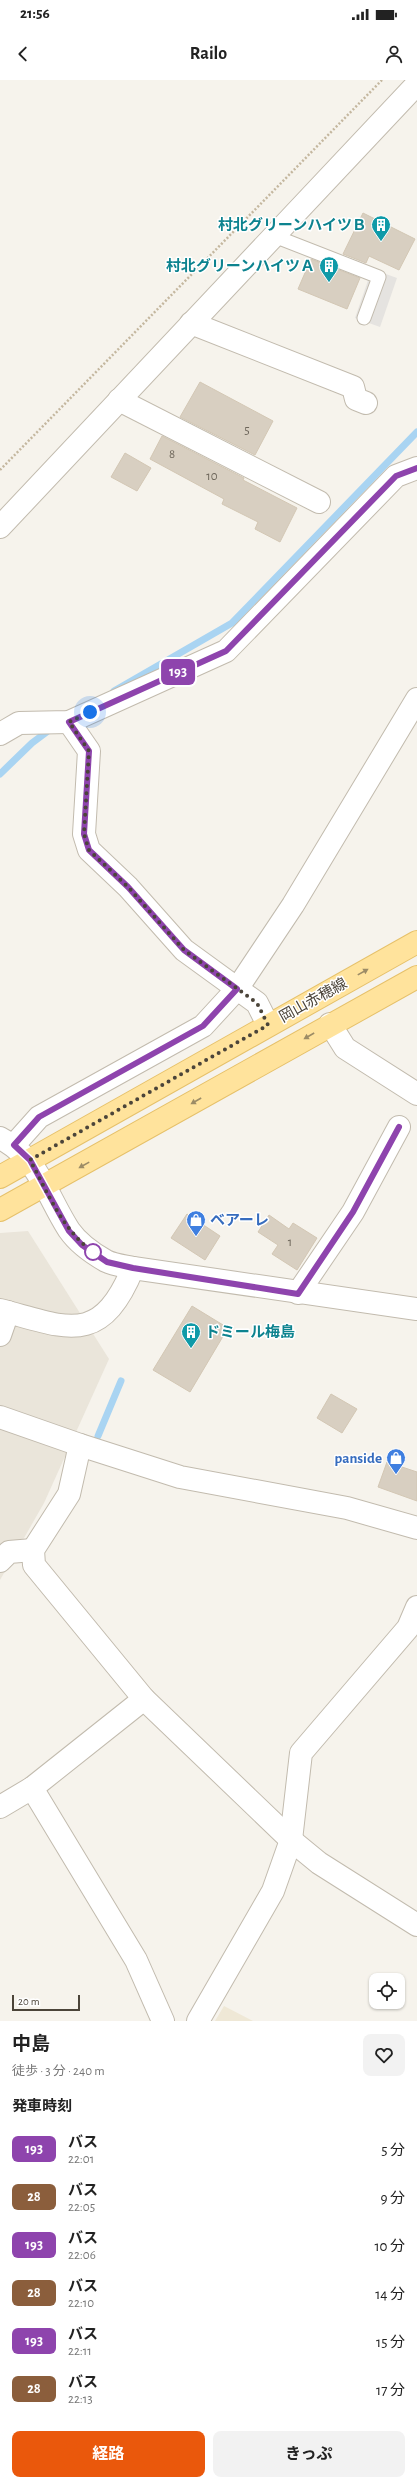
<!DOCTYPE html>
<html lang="ja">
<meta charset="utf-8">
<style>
body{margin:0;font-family:"Alegreya Sans","Noto Sans JP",sans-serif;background:#f2f2f2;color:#222;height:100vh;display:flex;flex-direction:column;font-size:15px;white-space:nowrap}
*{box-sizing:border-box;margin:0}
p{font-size:13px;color:#767676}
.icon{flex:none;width:22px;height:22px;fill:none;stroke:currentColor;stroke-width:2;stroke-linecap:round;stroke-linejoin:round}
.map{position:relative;height:1941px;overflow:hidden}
.drawer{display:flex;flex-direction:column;background:#fff;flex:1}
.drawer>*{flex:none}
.badge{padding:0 8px;border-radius:6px;font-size:14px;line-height:26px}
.tools{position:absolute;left:369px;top:1893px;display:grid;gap:8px}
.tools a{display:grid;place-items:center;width:36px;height:36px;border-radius:8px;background:#fff;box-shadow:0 1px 3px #0004;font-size:20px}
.scale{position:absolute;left:12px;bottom:10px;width:68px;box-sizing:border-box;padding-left:4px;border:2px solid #4b4439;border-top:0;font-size:11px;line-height:14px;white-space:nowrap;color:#4b4439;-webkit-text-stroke:3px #fff;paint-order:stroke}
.you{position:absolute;width:20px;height:20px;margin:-10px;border:3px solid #fff;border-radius:50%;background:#1a73e8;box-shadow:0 0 0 6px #1a73e833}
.map>.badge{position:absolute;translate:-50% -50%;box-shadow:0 0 0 2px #fff}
h2{padding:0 12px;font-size:15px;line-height:36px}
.round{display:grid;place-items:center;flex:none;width:42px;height:42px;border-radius:8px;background:#f2f2f2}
.summary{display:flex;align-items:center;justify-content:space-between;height:68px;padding:0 12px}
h1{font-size:19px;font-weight:700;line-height:30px}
.primary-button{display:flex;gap:8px;margin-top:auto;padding:8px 12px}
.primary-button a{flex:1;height:46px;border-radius:8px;background:#ea580c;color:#fff;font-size:16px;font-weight:700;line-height:46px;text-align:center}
.primary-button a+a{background:#f2f2f2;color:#222}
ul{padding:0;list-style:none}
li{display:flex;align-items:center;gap:12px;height:48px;padding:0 12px}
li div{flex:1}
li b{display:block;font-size:15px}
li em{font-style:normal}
li .badge{min-width:44px;font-weight:700;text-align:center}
.status{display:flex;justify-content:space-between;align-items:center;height:28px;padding:0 20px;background:#fff;direction:ltr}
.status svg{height:11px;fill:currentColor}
header{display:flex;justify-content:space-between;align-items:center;height:52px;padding:0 12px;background:#fff;font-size:18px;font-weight:700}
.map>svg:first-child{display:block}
.residential{fill:#eae5da}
.education{fill:#efe8d6}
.parking{fill:#e5e3e0}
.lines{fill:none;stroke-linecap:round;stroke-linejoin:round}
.stream{stroke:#a9d4f2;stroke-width:7}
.building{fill:#d8cfc1;stroke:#d3c7b4}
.service-casing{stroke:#c2bbae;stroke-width:15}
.minor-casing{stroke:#c2bbae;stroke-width:24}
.tertiary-casing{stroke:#c2bbae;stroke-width:24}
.primary-casing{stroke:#e6c16a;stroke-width:24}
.path{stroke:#c4b79f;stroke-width:2.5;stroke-dasharray:2 2;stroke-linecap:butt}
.service{stroke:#fff;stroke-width:13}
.minor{stroke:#fff;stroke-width:22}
.tertiary{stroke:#fff;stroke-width:22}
.primary{stroke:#ffe39c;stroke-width:22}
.oneway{fill:#9c8c66}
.line-casing{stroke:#fff;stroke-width:9}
.line{stroke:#8e44ad;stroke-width:6}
.walk{stroke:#4b4439;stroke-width:4;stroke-dasharray:0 7.2}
.stop-dot{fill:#fff;stroke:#8e44ad;stroke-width:2}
.labels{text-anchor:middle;stroke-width:3;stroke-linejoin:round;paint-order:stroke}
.number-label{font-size:13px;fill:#6e675b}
.culture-label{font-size:15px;font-weight:bold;fill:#0d838f;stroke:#fff;text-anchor:end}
.street-label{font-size:15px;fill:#4b4439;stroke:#fff}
.shop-label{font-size:15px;font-weight:bold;fill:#366cbe;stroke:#fff;text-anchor:start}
</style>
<div class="status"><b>21:56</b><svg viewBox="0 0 49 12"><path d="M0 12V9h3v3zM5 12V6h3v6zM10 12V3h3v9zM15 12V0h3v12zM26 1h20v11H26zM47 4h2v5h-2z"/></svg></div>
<header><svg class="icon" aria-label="back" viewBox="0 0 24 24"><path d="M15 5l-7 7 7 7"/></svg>Railo<svg class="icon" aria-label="person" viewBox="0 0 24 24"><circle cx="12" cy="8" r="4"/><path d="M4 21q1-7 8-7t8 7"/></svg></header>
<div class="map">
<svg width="417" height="1941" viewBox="0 0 417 1941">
<rect width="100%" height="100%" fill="#f6f3ec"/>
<!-- residential -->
<path class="residential" d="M28,1151L109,1279L44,1423L0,1500V1153Z"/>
<!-- education -->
<path class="education" d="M224,1926L253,1941H215Z"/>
<!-- parking -->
<path class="parking" d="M372,189L397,198L380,247L355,238Z"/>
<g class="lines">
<!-- stream -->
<g class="stream">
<path d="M114,611L232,543L417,352"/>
<path d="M0,694L32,663L52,648"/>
<path d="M98,1356L121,1301"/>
</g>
</g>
<!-- building -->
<g class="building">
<path d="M363,133L415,159L399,190L369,176L366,183L343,174Z"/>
<path d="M311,179L360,198L347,229L298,209Z"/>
<path d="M200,302L273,341L255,375L180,337Z"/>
<path d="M162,356L244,398L243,400L297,428L280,462L255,449L258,442L222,424L224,419L150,379Z"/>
<path d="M125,373L151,388L137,411L111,397Z"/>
<path d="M187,1134L220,1156L205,1180L171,1158Z"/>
<path d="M269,1135L289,1149L293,1143L317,1158L297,1190L272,1174L278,1165L258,1152Z"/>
<path d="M192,1226L228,1248L190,1312L153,1290Z"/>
<path d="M331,1314L357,1329L342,1353L317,1338Z"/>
<path d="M387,1382L417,1392V1421L378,1407Z"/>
</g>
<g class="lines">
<!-- service casing -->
<g class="service-casing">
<path id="service" d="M274,156L379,197L364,238"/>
</g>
<!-- minor casing -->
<g class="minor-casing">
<g id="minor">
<path d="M191,243L353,307L356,319L366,323"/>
<path d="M119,320L319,422"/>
<path d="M69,642L89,671L84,754L89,770L128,807L184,870L257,923L268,945"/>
<path d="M0,654L19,643L69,642L226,571L396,396L417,388"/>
<path d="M330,944L345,968L417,1014"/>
<path d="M14,1065L39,1037L203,946L237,909L293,825L417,619"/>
<path d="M298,1213L353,1132L399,1047"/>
<path d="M0,1230C66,1247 100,1268 133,1188"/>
<path d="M0,1255L8,1232"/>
<path d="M0,1337L80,1365L180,1397L347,1428L417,1448"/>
<path d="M80,1365L69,1414L33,1470L34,1485L144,1619L291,1760L319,1783L417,1845"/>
<path d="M0,1481L9,1472L33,1470"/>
<path d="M32,1708L136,1880L163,1941"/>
<path d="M0,1727L32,1708L144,1619"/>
<path d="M198,1941L273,1811L291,1760L301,1673L408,1548L417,1527"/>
</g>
</g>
<!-- tertiary casing -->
<g class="tertiary-casing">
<g id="tertiary">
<path d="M0,447L417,4"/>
<path d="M0,1058C38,1077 47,1116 69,1150C78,1163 92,1173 106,1181C114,1185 124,1186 133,1188L417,1229"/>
</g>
</g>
<!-- primary casing -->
<g class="primary-casing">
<g id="primary">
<path d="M0,1097L417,862"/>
<path d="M0,1130L417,897"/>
</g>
</g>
<!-- path -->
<path class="path" d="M0,390L382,0"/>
<!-- service -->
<use href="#service" class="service"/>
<!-- minor -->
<use href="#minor" class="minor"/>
<!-- tertiary -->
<use href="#tertiary" class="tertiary"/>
<!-- primary -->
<use href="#primary" class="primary"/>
</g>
<!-- one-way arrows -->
<defs><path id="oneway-solid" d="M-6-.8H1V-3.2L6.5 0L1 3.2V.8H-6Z"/></defs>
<g class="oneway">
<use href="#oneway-solid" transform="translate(363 892) rotate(-29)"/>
<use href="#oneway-solid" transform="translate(309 956) rotate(150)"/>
<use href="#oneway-solid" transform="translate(196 1021) rotate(150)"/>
<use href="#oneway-solid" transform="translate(84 1085) rotate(151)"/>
</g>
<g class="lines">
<!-- line casing -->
<g class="line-casing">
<path id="line" d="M399,1047L353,1132L298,1214L133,1188L107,1182L82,1165L69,1151L30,1080L14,1065L39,1037L203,946L237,909L184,870L128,807L89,770L84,754L89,671L69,642L226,571L396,396L417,388"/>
</g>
<!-- line -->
<use href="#line" class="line"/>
<!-- walk -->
<path class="walk" d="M90,632L69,642L89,671L84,754L89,770L128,807L184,870L257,923L268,945L30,1080C48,1113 63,1152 95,1173L93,1172"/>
</g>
<!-- icons -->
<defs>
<g id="building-pin" transform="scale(1)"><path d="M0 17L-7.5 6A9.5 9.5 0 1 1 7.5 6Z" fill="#0f9aa8" stroke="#fff"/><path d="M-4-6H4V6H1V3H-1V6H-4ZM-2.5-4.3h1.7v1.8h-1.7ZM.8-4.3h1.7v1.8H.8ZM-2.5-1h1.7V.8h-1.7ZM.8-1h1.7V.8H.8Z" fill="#fff"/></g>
<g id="shop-pin" transform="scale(1)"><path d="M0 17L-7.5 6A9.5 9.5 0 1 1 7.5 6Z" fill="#3f7fe0" stroke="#fff"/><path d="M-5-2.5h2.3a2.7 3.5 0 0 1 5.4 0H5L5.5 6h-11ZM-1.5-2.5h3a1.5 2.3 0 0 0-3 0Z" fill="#fff"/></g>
</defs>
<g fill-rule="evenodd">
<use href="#building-pin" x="381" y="145"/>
<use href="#building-pin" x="329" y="186"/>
<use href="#shop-pin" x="196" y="1140"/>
<use href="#building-pin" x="191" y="1252"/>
<use href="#shop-pin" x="396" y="1378"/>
</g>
<!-- markers -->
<circle class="stop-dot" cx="93" cy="1172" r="8"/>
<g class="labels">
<!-- number labels -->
<g class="number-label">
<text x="247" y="354">5</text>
<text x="172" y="378">8</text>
<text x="212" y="400">10</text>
<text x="290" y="1166">1</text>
</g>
<!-- culture labels -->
<g class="culture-label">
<text x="367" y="150">村北グリーンハイツＢ</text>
<text x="315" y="191">村北グリーンハイツＡ</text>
<text x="205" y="1257" text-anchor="start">ドミール梅島</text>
</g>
<!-- street labels -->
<g class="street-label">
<text transform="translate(313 920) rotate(-29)" y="5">岡山赤穂線</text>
</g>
<!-- shop labels -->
<g class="shop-label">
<text x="210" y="1145">ベアーレ</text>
<text x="382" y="1383" text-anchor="end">panside</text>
</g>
</g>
</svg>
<div class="tools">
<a><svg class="icon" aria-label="locate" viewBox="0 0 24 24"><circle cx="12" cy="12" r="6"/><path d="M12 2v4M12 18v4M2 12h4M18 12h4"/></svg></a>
</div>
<div class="scale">20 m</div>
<div class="you" style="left:90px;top:632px"></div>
<b class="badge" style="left:178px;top:592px;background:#8e44ad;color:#fff">193</b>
</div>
<section class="drawer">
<div class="summary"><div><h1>中島</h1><p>徒歩 · 3 分 · 240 m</p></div><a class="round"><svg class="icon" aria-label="heart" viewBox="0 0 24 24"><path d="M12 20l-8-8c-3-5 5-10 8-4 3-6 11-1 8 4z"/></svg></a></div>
<h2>発車時刻</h2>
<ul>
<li><span class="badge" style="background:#8e44ad;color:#fff">193</span><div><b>バス</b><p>22:01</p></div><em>5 分</em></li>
<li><span class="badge" style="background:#8b5e3c;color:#fff">28</span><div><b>バス</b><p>22:05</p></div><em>9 分</em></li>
<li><span class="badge" style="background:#8e44ad;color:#fff">193</span><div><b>バス</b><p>22:06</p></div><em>10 分</em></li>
<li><span class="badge" style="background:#8b5e3c;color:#fff">28</span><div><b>バス</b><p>22:10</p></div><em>14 分</em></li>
<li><span class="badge" style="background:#8e44ad;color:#fff">193</span><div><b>バス</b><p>22:11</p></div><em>15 分</em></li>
<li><span class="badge" style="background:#8b5e3c;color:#fff">28</span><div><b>バス</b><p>22:13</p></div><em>17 分</em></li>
</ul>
<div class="primary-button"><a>経路</a><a>きっぷ</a></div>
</section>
